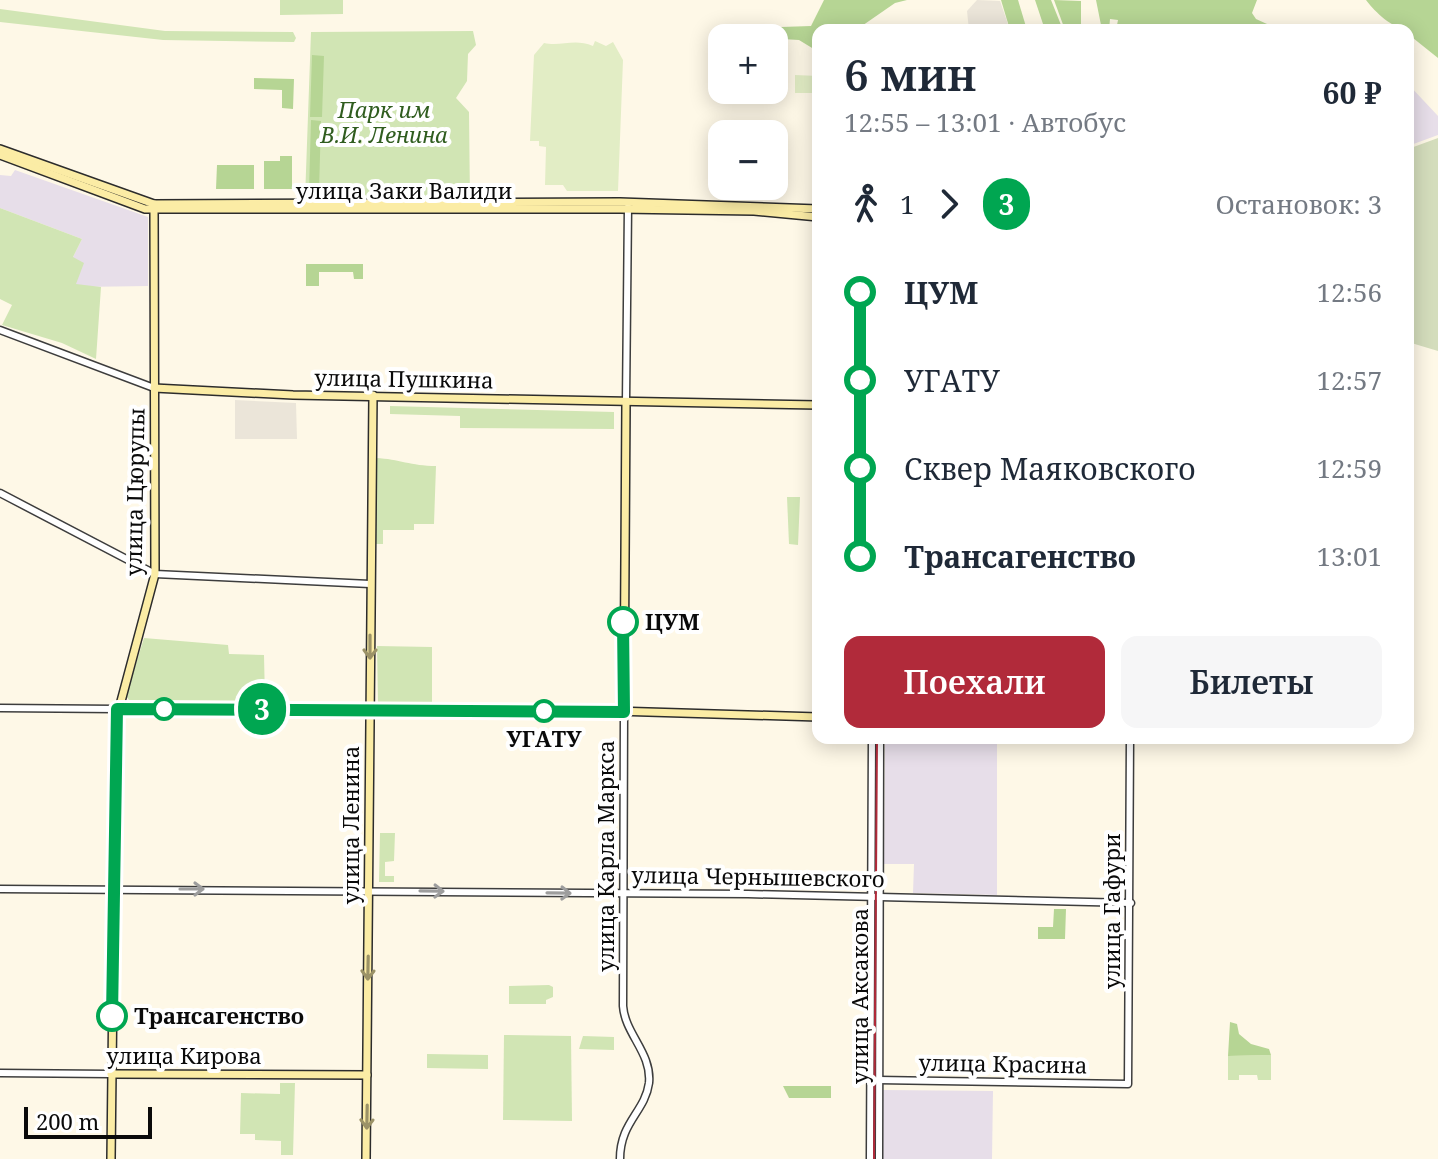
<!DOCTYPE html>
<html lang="ru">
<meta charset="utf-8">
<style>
body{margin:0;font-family:"Noto Serif",serif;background:#f6f6f7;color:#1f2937;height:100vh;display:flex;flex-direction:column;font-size:30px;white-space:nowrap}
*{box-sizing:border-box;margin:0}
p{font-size:26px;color:#747a83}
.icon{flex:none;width:44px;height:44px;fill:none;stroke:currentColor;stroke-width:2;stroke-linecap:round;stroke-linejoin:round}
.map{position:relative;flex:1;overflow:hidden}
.sheet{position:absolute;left:812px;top:24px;width:602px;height:720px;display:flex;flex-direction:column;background:#fff;border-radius:16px;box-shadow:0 4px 20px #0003}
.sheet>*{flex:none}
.badge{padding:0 16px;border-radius:26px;font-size:28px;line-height:52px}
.buttons{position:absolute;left:708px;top:24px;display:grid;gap:16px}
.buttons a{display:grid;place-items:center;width:80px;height:80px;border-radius:16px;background:#fff;box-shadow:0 4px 20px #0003;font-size:40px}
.scale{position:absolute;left:24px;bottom:20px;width:128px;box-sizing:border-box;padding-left:8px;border:4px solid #0a0a0a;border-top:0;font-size:22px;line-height:28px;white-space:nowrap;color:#0a0a0a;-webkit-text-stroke:6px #fff;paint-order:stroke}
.map>.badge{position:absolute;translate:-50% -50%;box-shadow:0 0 0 4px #fff}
.legs{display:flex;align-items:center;gap:12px;height:88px;padding:0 32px;font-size:26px}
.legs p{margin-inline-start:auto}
.head{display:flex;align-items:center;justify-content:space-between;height:136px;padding:0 32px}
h1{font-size:44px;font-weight:600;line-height:60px}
.button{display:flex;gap:16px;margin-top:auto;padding:16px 32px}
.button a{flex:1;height:92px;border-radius:16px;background:#b12a3a;color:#fff;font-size:32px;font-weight:600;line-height:92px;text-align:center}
.button a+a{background:#f6f6f7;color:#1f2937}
ul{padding:0 32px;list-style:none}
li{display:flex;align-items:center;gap:28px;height:88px;font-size:30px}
li i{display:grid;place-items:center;width:12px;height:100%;margin:0 10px;background:currentColor}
li i::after{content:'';width:20px;height:20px;margin:-10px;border:6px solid;border-radius:50%;background:#fff}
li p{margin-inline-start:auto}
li:first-child i{background:linear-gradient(#0000 50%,currentColor 0)}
li:last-child i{background:linear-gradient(currentColor 50%,#0000 0)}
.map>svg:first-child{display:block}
.industrial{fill:#e7dee9}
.green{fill:#d1e5b4}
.forest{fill:#b6d594}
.cemetery{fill:#d4ddbc}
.pitch{fill:#e2edc5}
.plaza{fill:#ebe5d9}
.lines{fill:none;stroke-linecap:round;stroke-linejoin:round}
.tertiary-casing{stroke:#3d3d3d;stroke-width:9}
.secondary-casing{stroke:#2c2c2c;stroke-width:10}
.tertiary{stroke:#fff;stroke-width:6}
.secondary{stroke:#fbeca5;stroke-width:7}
.tram{stroke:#b12a3a;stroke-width:2}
.oneway{stroke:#9b9267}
.oneway2{stroke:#9d9d9d}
.line-1-casing{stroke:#fff;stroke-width:18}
.line-1{stroke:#00a651;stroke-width:12}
.stop-1-dot{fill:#fff;stroke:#00a651;stroke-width:4}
.labels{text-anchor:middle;stroke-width:8;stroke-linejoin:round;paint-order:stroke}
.park-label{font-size:22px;font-style:italic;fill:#305d1f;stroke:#fff}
.street-label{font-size:22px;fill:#0a0a0a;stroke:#fff}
.stop-label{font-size:22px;font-weight:bold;fill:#0a0a0a;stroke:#fff;text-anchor:start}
</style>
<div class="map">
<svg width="1438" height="1159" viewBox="0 0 1438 1159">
<rect width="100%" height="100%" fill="#fef8e7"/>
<!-- industrial -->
<g class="industrial">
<path d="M1408,84L1438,116V135L1408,146Z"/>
<path d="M15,170L148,217V286L82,287L75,284L73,257L82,239L0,208V175L11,176Z"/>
<path d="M885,738H997V895L913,893L914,864H884Z"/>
<path d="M882,1090L993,1091L992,1159H882Z"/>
</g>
<!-- green -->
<g class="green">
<path d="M280,0H343V14L280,15Z"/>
<path d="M0,9L165,31L293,32L296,38L294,42L163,40L0,22Z"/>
<path d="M473,31L476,45L468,54L467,81L456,98L469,112L470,202L305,199L311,32Z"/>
<path d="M0,208L82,239L73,257L84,263L76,284L101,287L96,359L62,343L2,325L12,305L0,299Z"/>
<path d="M390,406L614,412V429L460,428V416L390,414Z"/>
<path d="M376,458C399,459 411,466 436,466L434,524H414V530H383V544H374Z"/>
<path d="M787,497H800L798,545L789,544Z"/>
<path d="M144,638L228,645L229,654L264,655L265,701L129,700L126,696Z"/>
<path d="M377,646L432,647V704H378Z"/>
<path d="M380,833H395L394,861L385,862V876H394V882H379Z"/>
<path d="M549,985L553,987V997L546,1000V1004H509V986Z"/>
<path d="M504,1035L571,1036L572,1121L503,1120Z"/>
<path d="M583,1036L614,1037V1050L579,1049Z"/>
<path d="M427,1054L488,1055V1069L427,1068Z"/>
<path d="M1271,1055V1080H1258L1257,1075H1239V1080H1228V1056Z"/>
<path d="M280,1083H295L293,1155H281V1141L255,1140V1134H240L241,1093L280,1094Z"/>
</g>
<!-- forest -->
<g class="forest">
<path d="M824,0H907L895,3L856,30H818L817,66V51L799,40L782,39L781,27L811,26Z"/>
<path d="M1001,0H1018L1027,30H1010Z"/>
<path d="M1035,0H1051L1063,30H1045Z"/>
<path d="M1054,0L1081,1V30H1065Z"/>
<path d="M1096,0H1257L1252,13L1256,19L1280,30H1116L1118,20L1110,19L1109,30H1102Z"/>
<path d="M1366,0H1438V58L1408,34V30C1392,28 1376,13 1366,0Z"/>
<path d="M312,55L324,56L322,117H310Z"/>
<path d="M254,78L294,79L293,109L282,108V90L254,89Z"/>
<path d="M311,120L321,121L319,191H309Z"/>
<path d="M280,156H292V189H264V161H280Z"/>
<path d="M217,165H254V189H216Z"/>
<path d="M306,264H363V279H354L353,272H319V286H306Z"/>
<path d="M1054,909H1066L1065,939H1038V927H1053Z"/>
<path d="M1230,1022L1237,1024L1239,1034L1251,1044L1269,1049L1271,1055L1228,1056Z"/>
<path d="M783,1086H831V1098H789Z"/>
</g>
<!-- cemetery -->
<path class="cemetery" d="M1438,138V351L1408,342V149Z"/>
<!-- pitch -->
<g class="pitch">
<path d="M595,41L606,46L613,42L623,60L618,191H567L563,185H545L546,147L539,146V141H530L534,55L544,43C561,47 574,38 593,46Z"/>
<path d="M795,75L818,76V93H795Z"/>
</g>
<!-- plaza -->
<g class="plaza">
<path d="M977,0L1000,1L1010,30H969L967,11Z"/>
<path d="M235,400L296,403L297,439H235Z"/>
</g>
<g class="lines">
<!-- tertiary casing -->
<g class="tertiary-casing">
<g id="tertiary">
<path d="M0,330L154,388"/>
<path d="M626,402L628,207"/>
<path d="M0,493L155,574L370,584"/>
<path d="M0,708L117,709"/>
<path d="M0,889L748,894L1131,903"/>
<path d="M0,1073L111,1074"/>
<path d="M878,1080L1128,1084L1130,738"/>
<path d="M620,1159C620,1122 645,1112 649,1083C652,1053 625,1034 623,1006L624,712"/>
<path d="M870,1159L872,738"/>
<path d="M879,1159L880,738"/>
</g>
</g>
<!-- secondary casing -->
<g class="secondary-casing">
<g id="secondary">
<path d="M0,149L154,204L620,202L818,209"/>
<path d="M0,155L145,209H620L754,211L818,217"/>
<path d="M154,388L293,395L818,405"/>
<path d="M117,709L615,711L818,717"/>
<path d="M624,712L626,402"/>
<path d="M111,1074L367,1075"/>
<path d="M111,1159L116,720L155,574L154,204"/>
<path d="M366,1159L373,395"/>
</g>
</g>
<!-- tertiary -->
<use href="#tertiary" class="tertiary"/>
<!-- secondary -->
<use href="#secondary" class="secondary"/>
<!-- tram -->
<path class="tram" d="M874,1159L877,738"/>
</g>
<!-- one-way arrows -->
<defs><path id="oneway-shaft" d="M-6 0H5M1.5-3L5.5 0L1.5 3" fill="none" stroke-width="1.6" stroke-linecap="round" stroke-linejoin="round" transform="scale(2)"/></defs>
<g class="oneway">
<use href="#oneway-shaft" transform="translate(370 647) rotate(90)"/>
<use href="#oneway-shaft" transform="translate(368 968) rotate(91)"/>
<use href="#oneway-shaft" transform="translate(367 1117) rotate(91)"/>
</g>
<g class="oneway2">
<use href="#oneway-shaft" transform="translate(192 889)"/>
<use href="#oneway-shaft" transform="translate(432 891) rotate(1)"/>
<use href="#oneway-shaft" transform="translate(559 893) rotate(1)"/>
</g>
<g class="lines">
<!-- line-1 casing -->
<g class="line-1-casing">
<path id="line-1" d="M112,1016L117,709L624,712L623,622"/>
</g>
<!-- line-1 -->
<use href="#line-1" class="line-1"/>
</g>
<!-- markers -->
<g class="stop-1-dot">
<circle cx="623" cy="622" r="14"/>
<circle cx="164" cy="709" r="10"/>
<circle cx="544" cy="711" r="10"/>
<circle cx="112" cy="1016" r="14"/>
</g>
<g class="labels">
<!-- park labels -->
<g class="park-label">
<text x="384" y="118">Парк им<tspan x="384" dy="25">В.И. Ленина</tspan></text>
</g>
<!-- street labels -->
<g class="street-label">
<text x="404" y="199">улица Заки Валиди</text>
<text transform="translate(404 379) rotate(1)" y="8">улица Пушкина</text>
<text transform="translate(135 492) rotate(-89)" y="8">улица Цюрупы</text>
<text transform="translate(351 825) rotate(-90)" y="8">улица Ленина</text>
<text transform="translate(606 856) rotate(-90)" y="8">улица Карла Маркса</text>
<text transform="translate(758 877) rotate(1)" y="8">улица Чернышевского</text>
<text transform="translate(1112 911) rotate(-90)" y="8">улица Гафури</text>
<text transform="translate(860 996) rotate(-90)" y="8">улица Аксакова</text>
<text x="184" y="1064">улица Кирова</text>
<text transform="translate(1003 1064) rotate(1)" y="8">улица Красина</text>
</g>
<!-- stop labels -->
<g class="stop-label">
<text x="645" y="630">ЦУМ</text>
<text x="544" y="747" text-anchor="middle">УГАТУ</text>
<text x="134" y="1024">Трансагенство</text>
</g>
</g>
</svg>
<div class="buttons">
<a>+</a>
<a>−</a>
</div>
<div class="scale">200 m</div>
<b class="badge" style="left:262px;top:709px;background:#00a651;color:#fff">3</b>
<section class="sheet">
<div class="head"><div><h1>6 мин</h1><p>12:55 – 13:01 · Автобус</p></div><b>60 ₽</b></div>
<div class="legs"><svg class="icon" aria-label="walk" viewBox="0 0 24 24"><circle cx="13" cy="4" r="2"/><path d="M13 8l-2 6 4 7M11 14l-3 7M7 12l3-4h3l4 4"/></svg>1<svg class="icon" aria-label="forward" viewBox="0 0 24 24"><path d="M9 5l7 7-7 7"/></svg><b class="badge" style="background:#00a651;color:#fff">3</b><p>Остановок: 3</p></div>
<ul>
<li><i style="color:#00a651"></i><b>ЦУМ</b><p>12:56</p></li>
<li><i style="color:#00a651"></i><span>УГАТУ</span><p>12:57</p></li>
<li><i style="color:#00a651"></i><span>Сквер Маяковского</span><p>12:59</p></li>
<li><i style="color:#00a651"></i><b>Трансагенство</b><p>13:01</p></li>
</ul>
<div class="button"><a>Поехали</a><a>Билеты</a></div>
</section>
</div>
